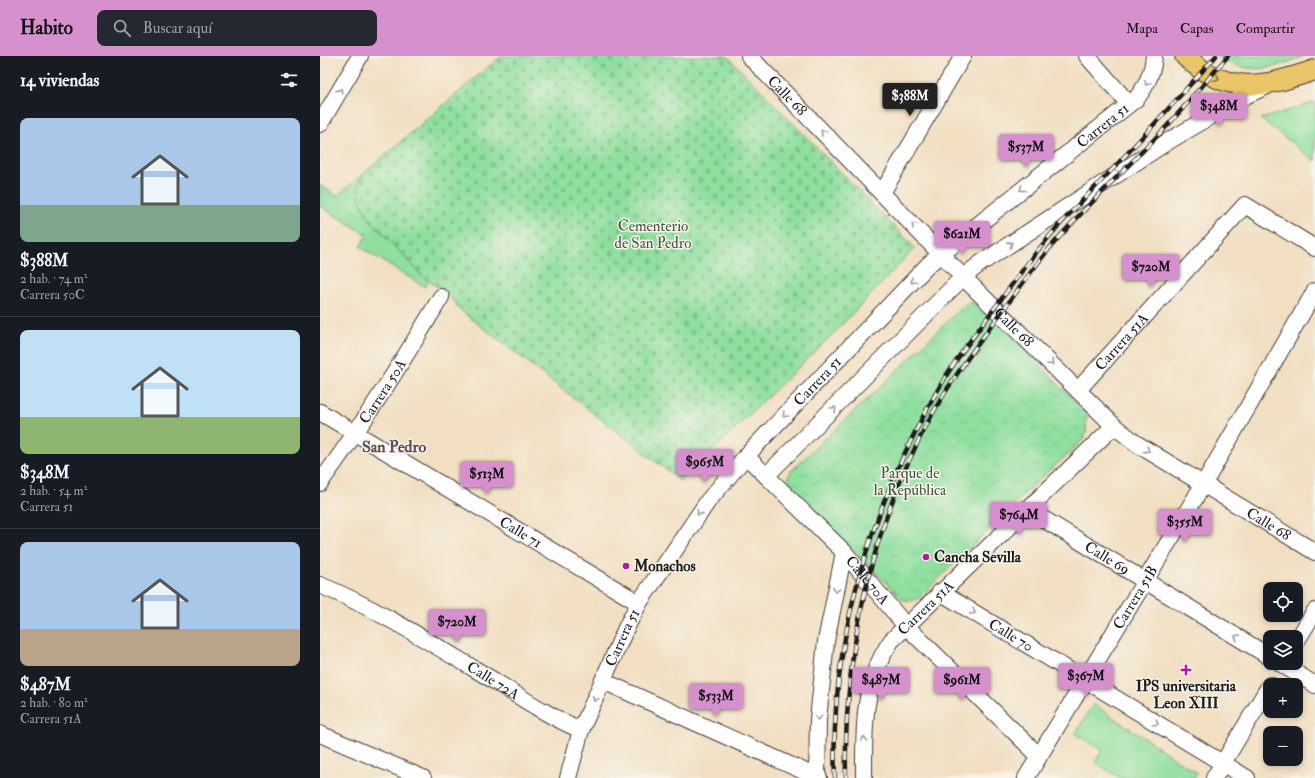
<!DOCTYPE html>
<html lang="es">
<meta charset="utf-8">
<style>
body{margin:0;font-family:"IM FELL Double Pica",serif;background:#242831;color:#f1f3f6;height:100vh;display:flex;flex-direction:column;font-size:15px;white-space:nowrap}
*{box-sizing:border-box;margin:0}
p{font-size:13px;color:#9ea1a6}
.icon{flex:none;width:22px;height:22px;fill:none;stroke:currentColor;stroke-width:2;stroke-linecap:round;stroke-linejoin:round}
.map{position:relative;flex:1;overflow:hidden}
.drawer{display:flex;flex-direction:column;background:#171b24;width:320px}
.drawer>*{flex:none}
.tools{position:absolute;left:943px;top:526px;display:grid;gap:8px}
.tools a{display:grid;place-items:center;width:40px;height:40px;border-radius:8px;background:#171b24;box-shadow:0 2px 6px #0003;font-size:20px}
.price{position:absolute;translate:-50% -34px;padding:0 9px;border-radius:4px;background:#d690ce;color:#111;font-size:13px;line-height:26px;filter:drop-shadow(0 1px 2px #0008)}
.price::after{content:'';position:absolute;left:50%;top:24px;width:12px;height:9px;margin-left:-6px;background:inherit;clip-path:polygon(0 0,100% 0,50% 100%)}
.price.current{background:#222;color:#fff}
ul{padding:0;list-style:none}
li{display:grid;align-content:center;gap:8px;height:212px;padding:0 20px}
li+li{border-top:1px solid #363941}
li span{display:grid;place-items:center;height:124px;border-radius:8px;color:#555}
li>.icon{margin-inline-start:auto}
span .icon{width:72px;height:72px;fill:#fffc;stroke-width:1}
li b{font-size:17px}
h2{display:flex;justify-content:space-between;align-items:center;height:48px;padding:0 20px;font-size:17px}
header{display:flex;align-items:center;gap:24px;box-sizing:border-box;height:56px;padding:0 20px;background:#d690ce;color:#111}
header strong{font-size:19px}
nav{display:flex;gap:22px;margin-inline-start:auto;font-size:14px}
.search{width:280px;height:36px;background:#242831;display:flex;align-items:center;gap:10px;box-sizing:border-box;padding:0 14px;border-radius:8px;color:#9ea1a6;font-size:15px}
main{display:flex;flex:1;min-height:0}
.map>svg:first-child{display:block}
.grass{fill:#8fdf9f;stroke:#567e5e}
.cemetery{fill:url(#cemetery-stones);stroke:#567e5e}
.park{fill:url(#park-crowns);stroke:#567e5e}
.lines{fill:none;stroke-linecap:round;stroke-linejoin:round}
.minor-casing{stroke:#3c3935;stroke-width:18}
.major-casing{stroke:#3c3935;stroke-width:22}
.minor{stroke:#fff;stroke-width:16}
.major{stroke:#eac669;stroke-width:20}
.rail-casing{stroke:#1c1c1c;stroke-width:4.5}
.rail{stroke:#f7f3e8;stroke-width:3;stroke-dasharray:9;stroke-linecap:butt}
.oneway{stroke:#837142}
.oneway2{stroke:#999}
.poi-dot{fill:#b5179e;stroke:#f7f3e8;stroke-width:1.5}
.labels{text-anchor:middle;stroke-width:3;stroke-linejoin:round;paint-order:stroke}
.street-label{font-size:15px;fill:#1c1c1c;stroke:#f7f3e8}
.park-label{font-size:15px;fill:#3e5643;stroke:#f7f3e8}
.poi-label{font-size:15px;font-weight:bold;fill:#1c1c1c;stroke:#f7f3e8;text-anchor:start}
.neighbourhood-label{font-size:16px;font-weight:bold;fill:#614b53;stroke:#f7f3e8}
</style>
<header>
<strong>Habito</strong>
<div class="search"><svg class="icon" aria-label="search" viewBox="0 0 24 24"><circle cx="10" cy="10" r="6"/><path d="M15 15l6 6"/></svg>Buscar aquí</div>
<nav><a>Mapa</a><a>Capas</a><a>Compartir</a></nav>
</header>
<main>
<section class="drawer">
<h2>14 viviendas<svg class="icon" aria-label="filters" viewBox="0 0 24 24"><path d="M4 7h16M4 17h16"/><circle cx="9" cy="7" r="2"/><circle cx="15" cy="17" r="2"/></svg></h2>
<ul>
<li><span style="background:linear-gradient(#a9c7e8 70%,#7fa58c 0)"><svg class="icon" aria-label="home" viewBox="0 0 24 24"><path d="M3 11l9-7 9 7M6 9v11h12V9"/></svg></span><div><b>$388M</b><p>2 hab. · 74 m²</p><p>Carrera 50C</p></div></li>
<li><span style="background:linear-gradient(#bfe0f5 70%,#8fb573 0)"><svg class="icon" aria-label="home" viewBox="0 0 24 24"><path d="M3 11l9-7 9 7M6 9v11h12V9"/></svg></span><div><b>$348M</b><p>2 hab. · 54 m²</p><p>Carrera 51</p></div></li>
<li><span style="background:linear-gradient(#a9c7e8 70%,#b9a48a 0)"><svg class="icon" aria-label="home" viewBox="0 0 24 24"><path d="M3 11l9-7 9 7M6 9v11h12V9"/></svg></span><div><b>$487M</b><p>2 hab. · 80 m²</p><p>Carrera 51A</p></div></li>
</ul>
</section>
<div class="map">
<svg width="995" height="722" viewBox="0 0 995 722">
<defs>
<pattern id="cemetery-stones" width="16" height="16" patternUnits="userSpaceOnUse"><rect width="16" height="16" fill="#8fdf9f"/><path d="M2 7V4a2 2 0 0 1 4 0v3zM10 15v-3a2 2 0 0 1 4 0v3z" fill="#7bbf88"/></pattern>
<pattern id="park-crowns" width="20" height="18" patternUnits="userSpaceOnUse"><rect width="20" height="18" fill="#8fdf9f"/><path d="M2 6a3 3 0 1 1 6 0M12 15a3 3 0 1 1 6 0" fill="none" stroke="#7bbf88"/></pattern>
</defs>
<rect width="100%" height="100%" fill="#f7f3e8"/>
<filter id="ink" filterUnits="userSpaceOnUse"><feTurbulence type="fractalNoise" baseFrequency=".025" numOctaves="2"/><feDisplacementMap in="SourceGraphic" scale="8" xChannelSelector="R" yChannelSelector="G"/><feConvolveMatrix kernelMatrix="1 2 1 2 8 2 1 2 1" color-interpolation-filters="sRGB"/></filter>
<filter id="wash" filterUnits="userSpaceOnUse"><feTurbulence type="fractalNoise" baseFrequency=".012" numOctaves="4" result="noise"/><feDisplacementMap in="SourceGraphic" scale="16" xChannelSelector="R" yChannelSelector="G"/><feGaussianBlur stdDeviation="0.9" result="paint"/><feColorMatrix in="noise" values="0 0 0 0 0 0 0 0 0 0 0 0 0 0 0 0 0 1.4 0 .05"/><feComposite in="paint" operator="in"/></filter>
<g filter="url(#wash)">
<rect width="100%" height="100%" fill="#f2dfc2"/>
<g class="grass">
<path d="M895,0h89c-37,15 -53,19 -89,0z"/>
<polygon points="995,46 995,105 941,63"/>
<path d="M43,118c-7,13 -6,28 4,39l-2,1 63,68 -3,5 -65,-40 7,-12 -47,-29v-21l17,11z"/>
<polygon points="773,648 877,717 874,722 800,722 775,706 782,694 755,678"/>
</g>
<path class="cemetery" d="M181,0h226l188,192 -81,85 -153,148 -225,-174 1,-3 -28,-24 -1,2 -63,-68 2,-2c-10,-10 -11,-25 -4,-38z"/>
<path class="park" d="M651,246l13,5 103,107 -1,18 -2,7 -14,14 -26,22 -124,122c-6,4 -10,5 -18,2l-109,-109c-5,-6 -6,-12 -2,-19l87,-82 80,-78 7,-7z"/>
</g>
<g filter="url(#ink)">
<g class="lines">
<g class="minor-casing">
<g id="minor">
<path id="s1" d="M429,0l214,221 151,149 23,18 178,108"/>
<polyline points="767,0 809,48"/>
<polyline points="0,68 40,0"/>
<polyline points="562,137 643,0"/>
<path id="s2" d="M758,334l167,-185 70,43"/>
<path id="s3" d="M0,356l319,191"/>
<path id="s4" d="M426,400l98,96 61,73 134,131"/>
<polyline points="447,419 643,221 661,207 847,86 927,39 947,30"/>
<path id="s5" d="M0,427c44,-60 83,-122 121,-186"/>
<path id="s6" d="M707,453l243,148"/>
<path id="s7" d="M0,529c53,22 103,53 153,83 36,21 70,46 108,62"/>
<path id="s8" d="M620,536l307,186"/>
<polyline points="976,586 995,555"/>
<polyline points="960,607 995,629"/>
<polyline points="283,625 499,722"/>
<polyline points="0,678 103,722"/>
<path id="s9" d="M248,722l13,-48 45,-102 13,-25 69,-102 38,-45 183,-192 208,-166c10,-13 16,-26 17,-42"/>
<polyline points="497,722 498,664 506,585 524,496"/>
<path id="s10" d="M544,722c0,-50 -2,-94 27,-137l223,-215"/>
<path id="s11" d="M706,722l177,-293 112,-194"/>
<polyline points="894,722 950,629"/>
</g>
</g>
<g class="major-casing">
<path id="major" d="M865,0c43,41 79,31 130,14"/>
</g>
<use href="#minor" class="minor"/>
<use href="#major" class="major"/>
<g class="rail-casing">
<g id="rail">
<path d="M515,722c-6,-141 39,-282 111,-402 14,-23 31,-44 47,-66 17,-22 33,-46 51,-67 19,-24 42,-46 63,-68 37,-39 73,-79 109,-119"/>
<path d="M526,722c-3,-126 26,-256 88,-367 21,-37 47,-71 72,-105 16,-21 31,-44 49,-64 35,-40 75,-77 112,-116 21,-23 41,-47 61,-70"/>
</g>
</g>
<use href="#rail" class="rail"/>
</g>
<defs><path id="oneway-chevron" d="M-2-3.5L2.5 0L-2 3.5" fill="none" stroke-width="1.6" stroke-linecap="round" stroke-linejoin="round"/></defs>
<use class="oneway" href="#oneway-chevron" transform="translate(897 22) rotate(24)"/>
<g class="oneway2">
<use href="#oneway-chevron" transform="translate(827 27) rotate(117)"/>
<use href="#oneway-chevron" transform="translate(20 35) rotate(-59)"/>
<use href="#oneway-chevron" transform="translate(503 76) rotate(-134)"/>
<use href="#oneway-chevron" transform="translate(799 117) rotate(-33)"/>
<use href="#oneway-chevron" transform="translate(702 133) rotate(142)"/>
<use href="#oneway-chevron" transform="translate(594 169) rotate(-134)"/>
<use href="#oneway-chevron" transform="translate(690 188) rotate(-33)"/>
<use href="#oneway-chevron" transform="translate(593 225) rotate(134)"/>
<use href="#oneway-chevron" transform="translate(731 307) rotate(45)"/>
<use href="#oneway-chevron" transform="translate(514 353) rotate(-45)"/>
<use href="#oneway-chevron" transform="translate(465 359) rotate(134)"/>
<use href="#oneway-chevron" transform="translate(827 394) rotate(32)"/>
<use href="#oneway-chevron" transform="translate(379 457) rotate(125)"/>
<use href="#oneway-chevron" transform="translate(516 534) rotate(102)"/>
<use href="#oneway-chevron" transform="translate(653 556) rotate(31)"/>
<use href="#oneway-chevron" transform="translate(917 581) rotate(-149)"/>
<use href="#oneway-chevron" transform="translate(275 643) rotate(114)"/>
<use href="#oneway-chevron" transform="translate(498 662) rotate(93)"/>
<use href="#oneway-chevron" transform="translate(836 667) rotate(31)"/>
<use href="#oneway-chevron" transform="translate(544 683) rotate(-90)"/>
</g>
</g>
<g class="poi-dot">
<circle cx="606" cy="501" r="4"/>
<circle cx="306" cy="510" r="4"/>
<path d="M864 608h4v4h4v4h-4v4h-4v-4h-4v-4h4z"/>
</g>
<g class="labels">
<g class="street-label">
<text dy="5" stroke="none"><textPath href="#s1" startOffset="55">Calle 68</textPath></text>
<text dy="5" stroke="none"><textPath href="#s9" startOffset="859">Carrera 51</textPath></text>
<text dy="5" stroke="none"><textPath href="#s1" startOffset="379">Calle 68</textPath></text>
<text dy="5" stroke="none"><textPath href="#s2" startOffset="65">Carrera 51A</textPath></text>
<text dy="5" stroke="none"><textPath href="#s9" startOffset="475">Carrera 51</textPath></text>
<text dy="5" stroke="none"><textPath href="#s5" startOffset="111">Carrera 50A</textPath></text>
<text dy="5" stroke="none"><textPath href="#s1" startOffset="703">Calle 68</textPath></text>
<text dy="5" stroke="none"><textPath href="#s3" startOffset="234">Calle 71</textPath></text>
<text dy="5" stroke="none"><textPath href="#s6" startOffset="94">Calle 69</textPath></text>
<text dy="5" stroke="none"><textPath href="#s4" startOffset="174">Calle 70A</textPath></text>
<text dy="5" stroke="none"><textPath href="#s11" startOffset="211">Carrera 51B</textPath></text>
<text dy="5" stroke="none"><textPath href="#s10" startOffset="190">Carrera 51A</textPath></text>
<text dy="5" stroke="none"><textPath href="#s8" startOffset="83">Calle 70</textPath></text>
<text dy="5" stroke="none"><textPath href="#s9" startOffset="151">Carrera 51</textPath></text>
<text dy="5" stroke="none"><textPath href="#s7" startOffset="198">Calle 72A</textPath></text>
</g>
<g class="park-label">
<text x="333" y="175">Cementerio<tspan x="333" dy="17">de San Pedro</tspan></text>
<text x="590" y="422">Parque de<tspan x="590" dy="17">la República</tspan></text>
</g>
<g class="poi-label">
<text x="614" y="506">Cancha Sevilla</text>
<text x="314" y="515">Monachos</text>
<text x="866" y="635" text-anchor="middle">IPS universitaria<tspan x="866" dy="17">Leon XIII</tspan></text>
</g>
<g class="neighbourhood-label">
<text x="74" y="396">San Pedro</text>
</g>
</g>
</svg>
<div class="tools">
<a><svg class="icon" aria-label="locate" viewBox="0 0 24 24"><circle cx="12" cy="12" r="6"/><path d="M12 2v4M12 18v4M2 12h4M18 12h4"/></svg></a>
<a><svg class="icon" aria-label="layers" viewBox="0 0 24 24"><path d="M12 4l9 5-9 5-9-5zM3 14l9 5 9-5"/></svg></a>
<a>+</a>
<a>−</a>
</div>
<b class="price current" style="left:590px;top:61px">$388M</b>
<b class="price" style="left:899px;top:71px">$348M</b>
<b class="price" style="left:706px;top:112px">$537M</b>
<b class="price" style="left:642px;top:199px">$621M</b>
<b class="price" style="left:831px;top:232px">$720M</b>
<b class="price" style="left:385px;top:427px">$965M</b>
<b class="price" style="left:167px;top:439px">$513M</b>
<b class="price" style="left:699px;top:480px">$764M</b>
<b class="price" style="left:865px;top:487px">$355M</b>
<b class="price" style="left:137px;top:587px">$720M</b>
<b class="price" style="left:766px;top:641px">$367M</b>
<b class="price" style="left:561px;top:645px">$487M</b>
<b class="price" style="left:642px;top:645px">$961M</b>
<b class="price" style="left:396px;top:661px">$533M</b>
</div>
</main>
